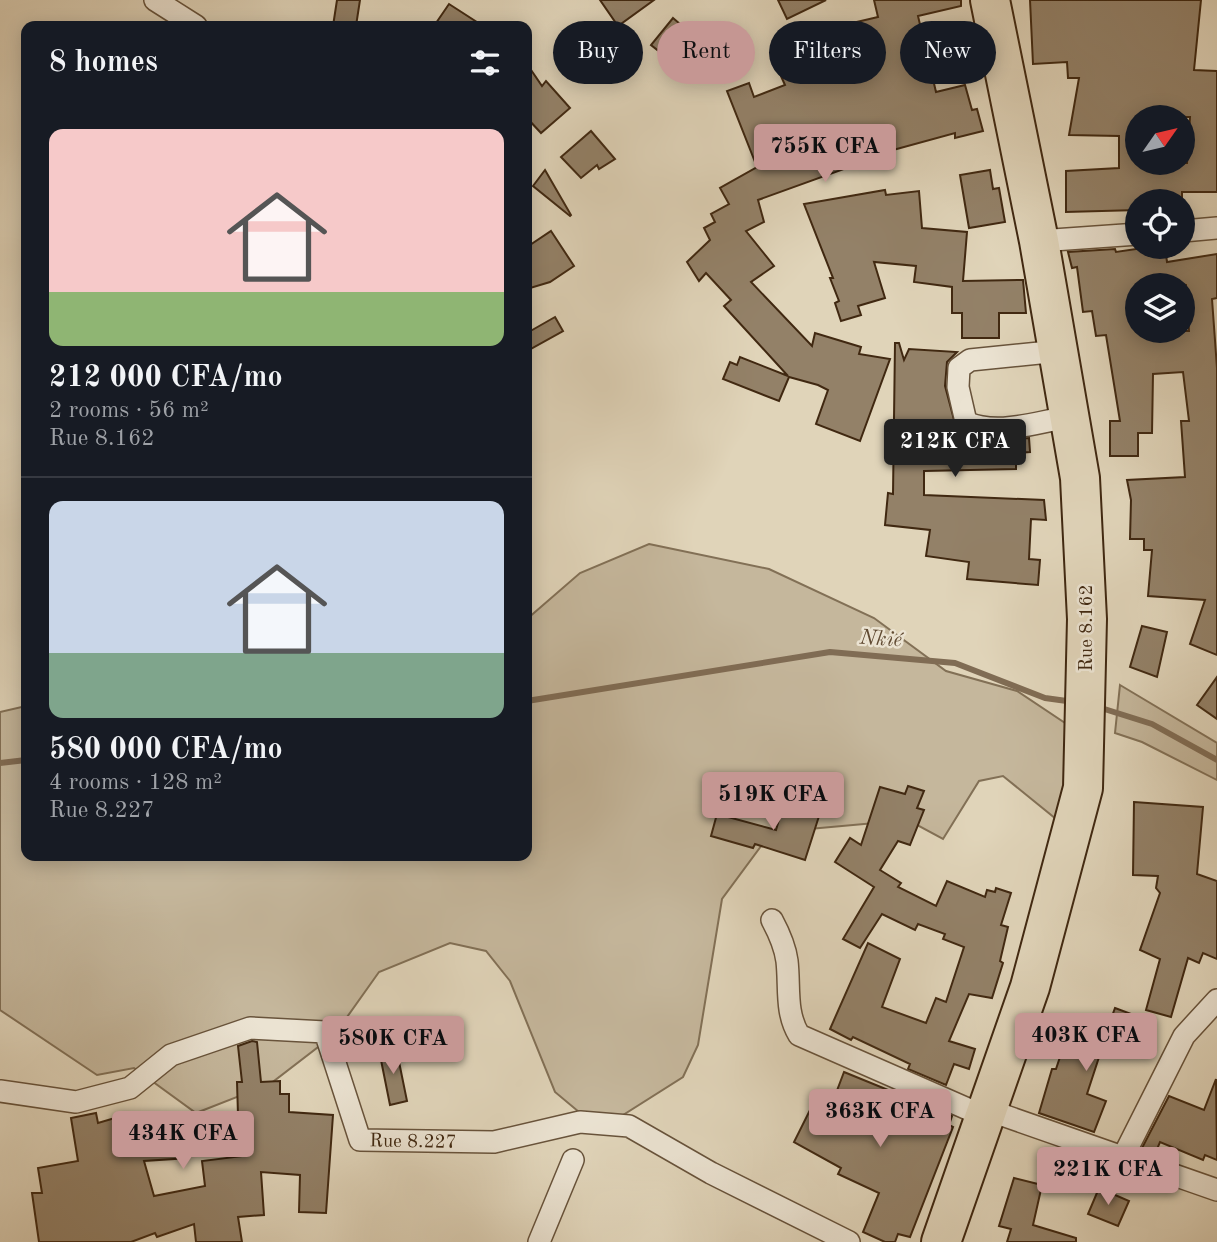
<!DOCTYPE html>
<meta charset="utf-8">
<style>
body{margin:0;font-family:"Old Standard TT",serif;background:#242831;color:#f1f3f6;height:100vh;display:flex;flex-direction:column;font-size:26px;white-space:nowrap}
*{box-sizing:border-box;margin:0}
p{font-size:23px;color:#9ea1a6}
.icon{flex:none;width:38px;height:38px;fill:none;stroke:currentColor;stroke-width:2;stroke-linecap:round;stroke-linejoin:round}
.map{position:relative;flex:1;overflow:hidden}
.panel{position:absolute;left:21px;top:21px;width:511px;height:840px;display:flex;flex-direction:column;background:#171b24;border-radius:14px;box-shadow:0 4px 18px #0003}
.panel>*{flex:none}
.banner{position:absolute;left:553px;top:21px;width:558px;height:63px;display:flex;gap:14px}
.needle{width:46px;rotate:56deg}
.buttons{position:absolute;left:1125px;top:105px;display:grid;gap:14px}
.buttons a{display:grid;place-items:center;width:70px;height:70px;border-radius:50%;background:#171b24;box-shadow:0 4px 18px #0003;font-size:35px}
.price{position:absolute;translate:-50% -60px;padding:0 16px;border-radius:7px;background:#c59692;color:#111;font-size:23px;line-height:46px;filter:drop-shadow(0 2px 4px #0008)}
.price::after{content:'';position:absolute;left:50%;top:42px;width:21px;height:16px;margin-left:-10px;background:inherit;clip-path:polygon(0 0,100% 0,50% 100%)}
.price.current{background:#222;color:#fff}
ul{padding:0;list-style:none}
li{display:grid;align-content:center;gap:14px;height:371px;padding:0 28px}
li+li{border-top:2px solid #363941}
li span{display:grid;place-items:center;height:217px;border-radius:14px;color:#555}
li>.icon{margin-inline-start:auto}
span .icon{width:126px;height:126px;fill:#fffc;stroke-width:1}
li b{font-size:30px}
h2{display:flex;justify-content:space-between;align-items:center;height:84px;padding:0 28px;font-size:30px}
.tag{padding:0 24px;border-radius:32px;background:#171b24;box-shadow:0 4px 18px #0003;font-size:24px;line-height:63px}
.tag.current{background:#c59692;color:#111}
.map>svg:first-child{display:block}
.green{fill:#c5b79c;stroke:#827056;stroke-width:2}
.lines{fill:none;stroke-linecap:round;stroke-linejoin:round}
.stream{stroke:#806c54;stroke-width:6}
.building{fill:#938168;stroke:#402811;stroke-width:2;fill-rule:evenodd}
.street-casing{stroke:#68533b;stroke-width:24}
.highway-casing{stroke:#402811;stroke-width:42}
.street{stroke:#ebe3d2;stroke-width:21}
.highway{stroke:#e0d4b9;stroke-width:38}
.labels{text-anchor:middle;stroke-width:5;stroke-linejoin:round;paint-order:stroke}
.street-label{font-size:19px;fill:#402811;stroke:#ebe3d2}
.water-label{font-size:21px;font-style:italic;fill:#604a32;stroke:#ebe3d2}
</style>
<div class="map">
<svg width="1217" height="1242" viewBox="0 0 1217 1242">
<rect width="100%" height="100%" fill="#e0d4b9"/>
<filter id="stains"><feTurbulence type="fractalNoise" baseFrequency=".00286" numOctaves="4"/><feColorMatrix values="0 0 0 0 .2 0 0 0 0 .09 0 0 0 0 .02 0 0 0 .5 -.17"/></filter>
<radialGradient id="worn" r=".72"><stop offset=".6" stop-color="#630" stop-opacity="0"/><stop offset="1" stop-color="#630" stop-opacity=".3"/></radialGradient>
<g class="green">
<polygon points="649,544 769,569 874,618 946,671 1017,691 1080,733 1082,840 1003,776 979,781 943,839 908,820 798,830 764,842 722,899 698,1045 683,1077 623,1115 585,1117 555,1092 510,981 486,951 450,943 379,972 335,1034 270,1084 196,1113 134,1068 97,1075 0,1010 0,712 26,706 26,856 527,856 527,619 580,573"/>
<polygon points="1120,685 1217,743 1217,780 1142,742 1115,733"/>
</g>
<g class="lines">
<g class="stream">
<polyline points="527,701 830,652 955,663 1045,698 1074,702"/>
<polyline points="1098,707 1152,724 1217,760"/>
<polyline points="0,763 26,760"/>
</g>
</g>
<g class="building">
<polygon points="337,0 360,0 356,26 333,26"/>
<polygon points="600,0 654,0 618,26"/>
<polygon points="778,0 826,0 787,19"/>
<polygon points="874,0 961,0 961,6 918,16 936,92 965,85 972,110 977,109 983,131 955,138 955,133 842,164 844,169 758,200 764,222 746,231 774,266 751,282 812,346 815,333 861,347 859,354 890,359 860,441 816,424 828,390 818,385 789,377 779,401 723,379 730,362 737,365 740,357 788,376 724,306 731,300 706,273 699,281 687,262 710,240 704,228 715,222 711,214 729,204 720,188 757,167 727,91 749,83 754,97 785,85 776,65 826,45 823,37 833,33 831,28 878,17"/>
<path d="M1030,0h171l-7,70 23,1v121h-35v9h-44v9l-72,2v-41l53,-3v-32l-50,-1 10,-57h-11l-1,-16 -34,2zM1138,117h52l-3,46h-49z"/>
<polygon points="449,4 483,26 434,26"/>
<polygon points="673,18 687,30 665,56 651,45"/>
<polygon points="527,64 542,86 546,81 570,108 541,133 527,118"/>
<polygon points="591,131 615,159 599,169 597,165 581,178 561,157"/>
<polygon points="545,170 571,215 570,216 533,186"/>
<polygon points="990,170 993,189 999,188 1005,222 969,228 960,175"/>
<polygon points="885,190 886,195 919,191 922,228 967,232 963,281 1023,280 1026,313 999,313 999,338 962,338 962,313 952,313 952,287 914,282 916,266 874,262 885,298 858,306 861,315 841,321 835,303 839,301 830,278 833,278 804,204"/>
<polygon points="551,231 574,266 550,282 527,289 527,247"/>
<path d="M1150,247h15l2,15 50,-8v44l-5,1 5,69v287l-27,-11 15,-44 -57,-4 4,-46h-8v-11h-14l1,-39 -4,-20 58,-3 -4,-56h8l-6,-49 -30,2 -1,59h-14v23h-28v-35h10l-14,-86 -10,1 -4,-25 -9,1 -6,-45 -5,1 -4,-16 47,-3 1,3zM1138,285h48l3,46h-51z"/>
<polygon points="555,317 563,331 527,351 527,333"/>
<polygon points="895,343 899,343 904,360 909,349 957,352 947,362 945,386 957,431 989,441 1029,438 1030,452 1016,453 1016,469 924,471 924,495 1044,500 1046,520 1031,519 1029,559 1040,560 1038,585 967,579 969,562 926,556 930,530 885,525 888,493 893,494"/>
<polygon points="1142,626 1167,632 1157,677 1130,667"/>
<polygon points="1217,677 1217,719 1197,705"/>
<polygon points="908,786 924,791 917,808 924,810 910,845 898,841 880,870 901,883 898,887 936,906 947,881 985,897 987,890 995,892 996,888 1011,893 1001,925 1008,927 1000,961 1003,963 992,998 969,994 949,1041 975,1049 969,1069 954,1064 946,1085 908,1069 910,1064 853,1037 851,1040 830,1029 868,943 900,959 882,1007 926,1023 936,998 946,1002 964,947 943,939 945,934 918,924 915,930 882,914 860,948 843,939 874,887 835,862 850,838 861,845 880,787 905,794"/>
<polygon points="784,802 820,813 805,860 755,844 753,848 711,836 717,814 776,830"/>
<polygon points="1134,802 1203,807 1197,874 1217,881 1217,959 1203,953 1199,963 1188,958 1171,1017 1146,1010 1160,959 1140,950 1160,893 1156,888 1158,876 1133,875"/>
<polygon points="1115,1008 1142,1018 1129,1057 1102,1048 1087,1094 1106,1101 1094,1132 1039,1113 1052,1069 1056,1069 1065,1042 1071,1044 1075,1034 1102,1044"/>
<polygon points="252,1041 257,1042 261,1082 280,1081 280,1094 289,1094 289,1112 333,1115 326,1213 299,1212 300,1175 261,1172 264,1215 238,1217 242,1242 196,1242 194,1224 157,1237 155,1233 131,1242 39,1242 32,1193 42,1193 38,1168 78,1161 71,1118 96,1113 98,1123 132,1113 136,1123 188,1119 189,1158 144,1161 154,1196 205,1186 202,1161 243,1156 238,1115 237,1082 242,1082 238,1046"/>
<polygon points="396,1047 407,1101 390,1105 379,1050"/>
<polygon points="844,1072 952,1116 949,1125 953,1127 910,1237 898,1234 895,1242 885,1242 863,1232 879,1193 838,1174 841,1168 794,1142 814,1102 830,1109"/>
<polygon points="1216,1079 1217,1160 1205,1155 1203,1160 1160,1142 1155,1154 1142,1148 1169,1096 1204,1110"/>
<polygon points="1014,1178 1042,1185 1033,1225 1076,1238 1076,1242 1007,1242 1011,1229 999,1226"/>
<polygon points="1099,1188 1129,1201 1118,1226 1088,1214"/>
</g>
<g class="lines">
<g class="street-casing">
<g id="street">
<polyline points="155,0 196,26"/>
<polyline points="1183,231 1217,228"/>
<polyline points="1039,241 1138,234"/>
<path d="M1059,351l-89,9 -11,8 -1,19 8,35c32,15 72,-1 105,-5"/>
<path d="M772,920c7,13 13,26 15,41 3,26 -2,51 12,74l187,82"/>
<polyline points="0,1091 76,1102 130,1088 171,1055 250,1028 325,1032 360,1140 494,1142 580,1122 629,1126 711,1173 849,1242"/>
<polyline points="988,1110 1217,1190"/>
<polyline points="1124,1155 1184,1036 1217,1000"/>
<polyline points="539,1242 573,1160"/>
</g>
</g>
<g class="highway-casing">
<polyline id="highway" points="941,1242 1030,987 1083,788 1087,619 1080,478 1039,241 990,0"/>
</g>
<use href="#street" class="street"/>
<use href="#highway" class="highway"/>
</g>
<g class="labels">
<g class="street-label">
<text transform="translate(1085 628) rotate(-90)" y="7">Rue 8.162</text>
<text transform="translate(413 1140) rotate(1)" y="7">Rue 8.227</text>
</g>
<g class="water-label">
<text transform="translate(881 638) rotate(4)" y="7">Nkié</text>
</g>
</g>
<rect width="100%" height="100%" filter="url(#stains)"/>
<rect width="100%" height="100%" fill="url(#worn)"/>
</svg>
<div class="buttons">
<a><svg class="needle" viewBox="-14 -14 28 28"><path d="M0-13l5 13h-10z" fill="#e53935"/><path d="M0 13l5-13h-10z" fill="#9ea1a6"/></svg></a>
<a><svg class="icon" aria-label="locate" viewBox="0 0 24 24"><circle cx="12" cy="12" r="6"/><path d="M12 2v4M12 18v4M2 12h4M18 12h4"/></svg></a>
<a><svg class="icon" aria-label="layers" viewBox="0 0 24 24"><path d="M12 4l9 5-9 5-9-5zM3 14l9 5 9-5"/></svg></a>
</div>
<b class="price" style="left:825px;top:184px">755K CFA</b>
<b class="price current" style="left:955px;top:479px">212K CFA</b>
<b class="price" style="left:773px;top:832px">519K CFA</b>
<b class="price" style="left:1086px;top:1073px">403K CFA</b>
<b class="price" style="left:393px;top:1076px">580K CFA</b>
<b class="price" style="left:880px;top:1149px">363K CFA</b>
<b class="price" style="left:183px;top:1171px">434K CFA</b>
<b class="price" style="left:1108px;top:1207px">221K CFA</b>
<div class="banner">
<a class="tag">Buy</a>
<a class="tag current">Rent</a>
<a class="tag">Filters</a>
<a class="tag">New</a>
</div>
<section class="panel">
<h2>8 homes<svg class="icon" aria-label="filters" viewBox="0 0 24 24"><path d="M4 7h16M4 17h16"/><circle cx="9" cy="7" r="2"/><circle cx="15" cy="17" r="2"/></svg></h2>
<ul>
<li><span style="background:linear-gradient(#f6c9c9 75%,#8fb573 0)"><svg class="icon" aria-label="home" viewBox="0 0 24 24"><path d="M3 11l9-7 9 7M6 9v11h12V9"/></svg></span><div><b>212 000 CFA/mo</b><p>2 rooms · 56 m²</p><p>Rue 8.162</p></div></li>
<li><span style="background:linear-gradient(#c9d6e8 70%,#7fa58c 0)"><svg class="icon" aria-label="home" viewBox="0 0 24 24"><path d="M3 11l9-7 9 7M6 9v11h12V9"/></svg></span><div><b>580 000 CFA/mo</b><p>4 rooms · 128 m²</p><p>Rue 8.227</p></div></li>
</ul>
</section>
</div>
